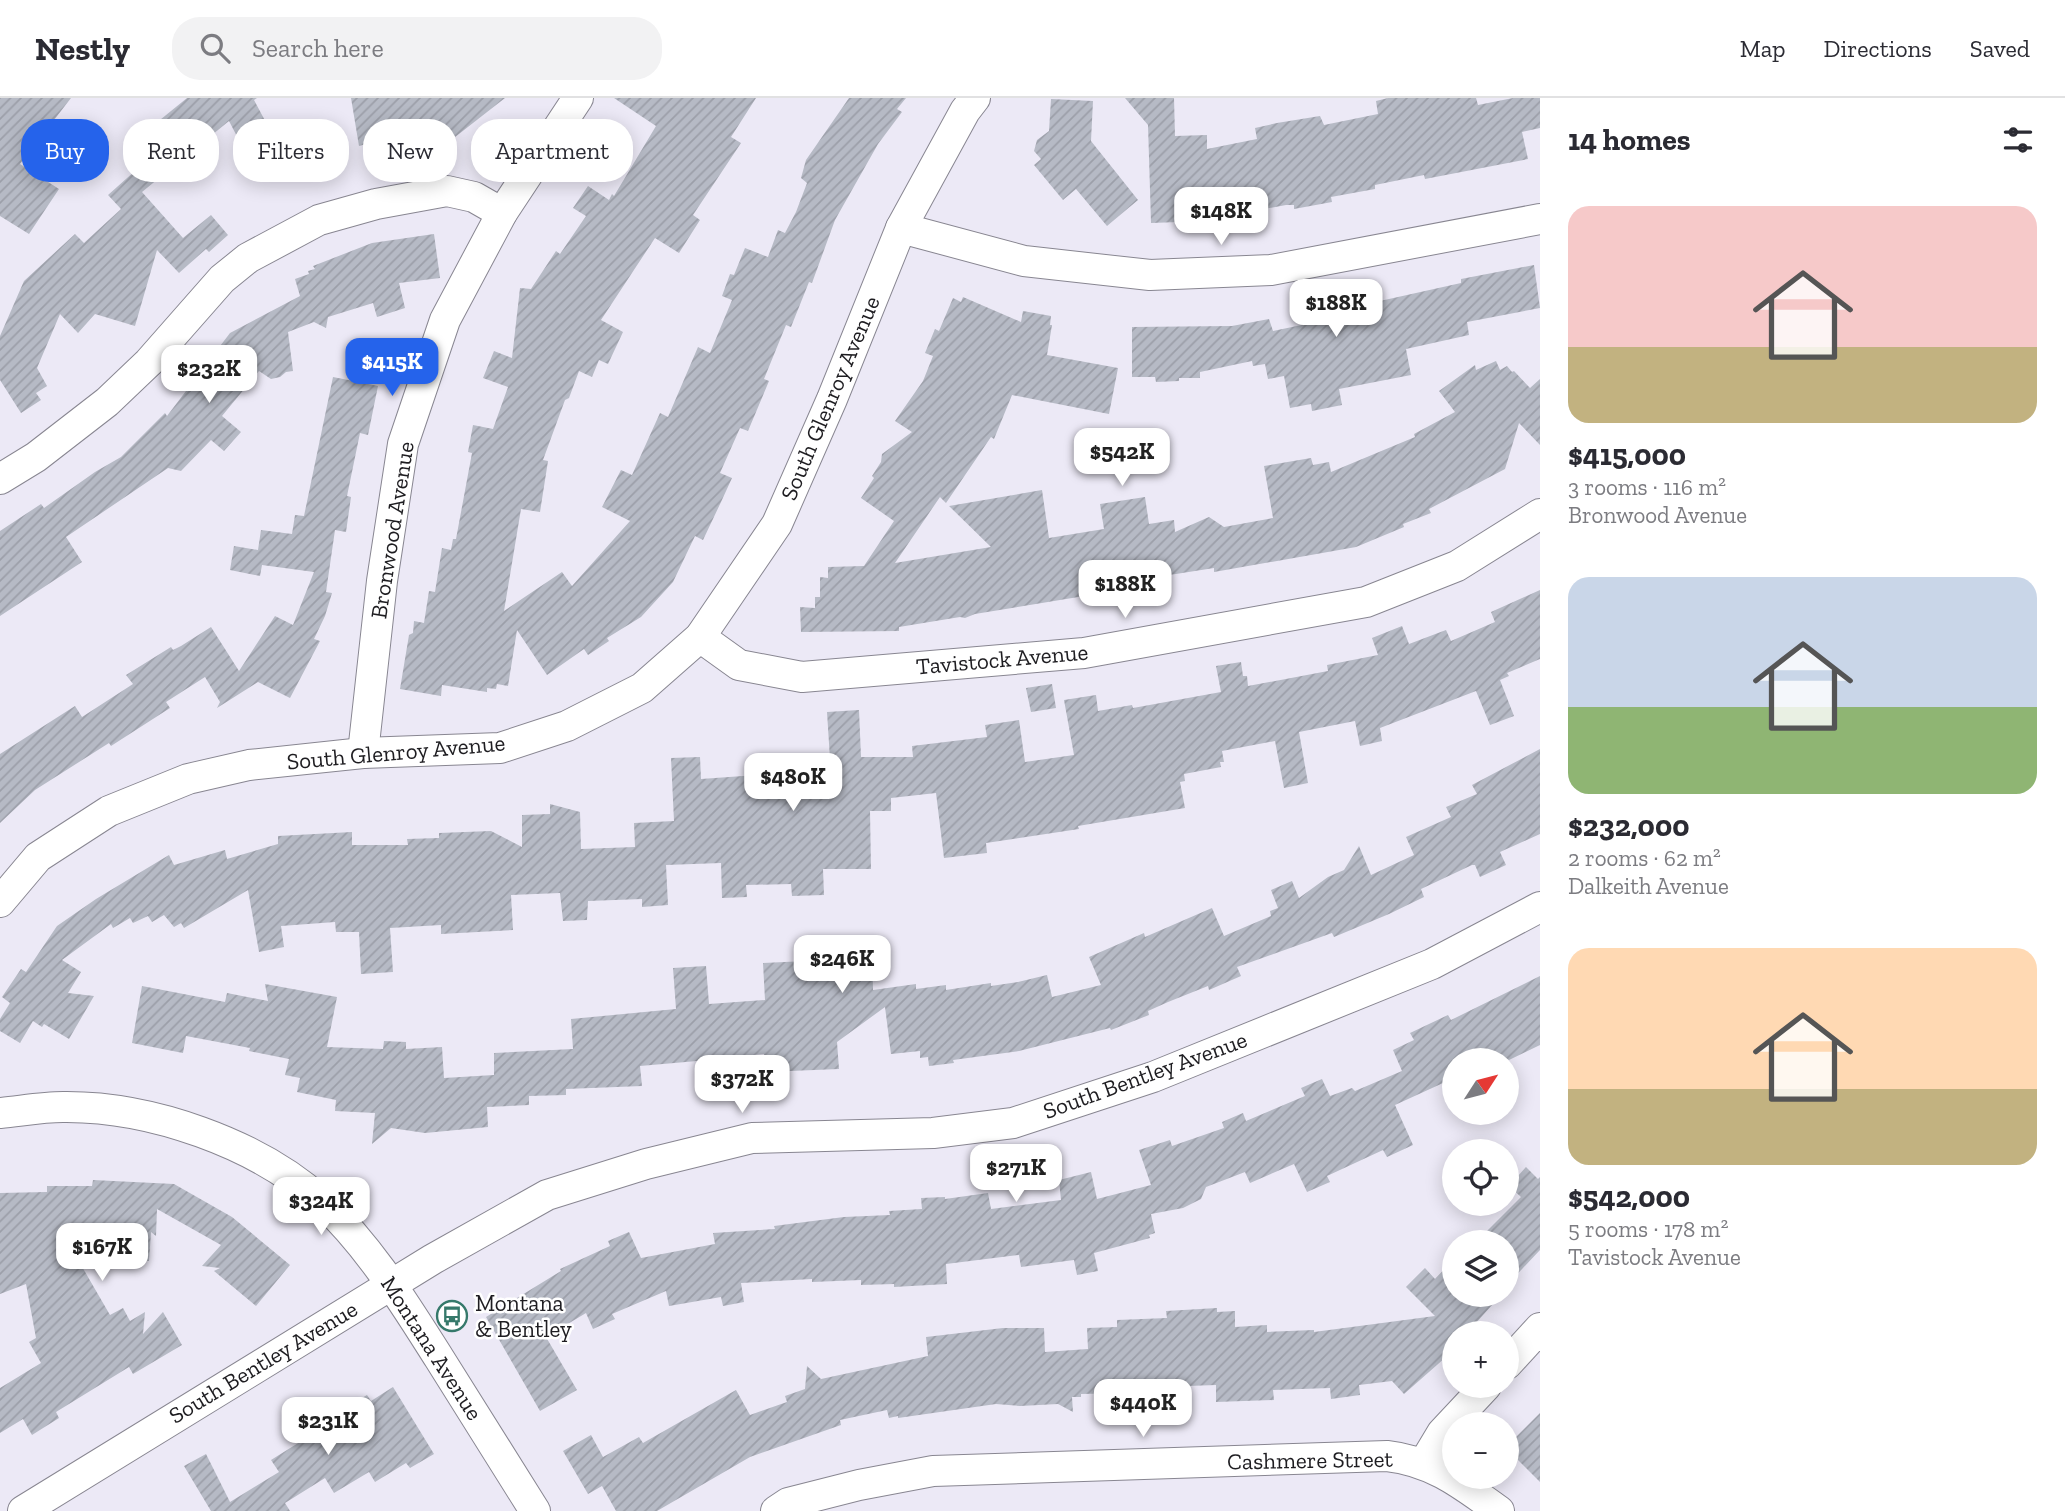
<!DOCTYPE html>
<meta charset="utf-8">
<style>
body{margin:0;font-family:"Zilla Slab",serif;background:#f2f2f3;color:#2b2b33;height:100vh;display:flex;flex-direction:column;font-size:26px;white-space:nowrap}
*{box-sizing:border-box;margin:0}
p{font-size:23px;color:#7c7c81}
.icon{flex:none;width:38px;height:38px;fill:none;stroke:currentColor;stroke-width:2;stroke-linecap:round;stroke-linejoin:round}
.map{position:relative;flex:1;overflow:hidden}
.side{display:flex;flex-direction:column;background:#fff;width:525px}
.side>*{flex:none}
.hud{position:absolute;left:21px;top:21px;width:665px;height:63px;display:flex;gap:14px}
.needle{width:46px;rotate:54deg}
.controls{position:absolute;left:1442px;top:950px;display:grid;gap:14px}
.controls a{display:grid;place-items:center;width:77px;height:77px;border-radius:50%;background:#fff;box-shadow:0 4px 18px #0003;font-size:35px}
.price{position:absolute;translate:-50% -60px;padding:0 16px;border-radius:14px;background:#fff;color:#222;font-size:23px;line-height:46px;filter:drop-shadow(0 2px 4px #0008)}
.price::after{content:'';position:absolute;left:50%;top:42px;width:21px;height:16px;margin-left:-10px;background:inherit;clip-path:polygon(0 0,100% 0,50% 100%)}
.price.active{background:#2563eb;color:#fff}
ul{padding:0;list-style:none}
li{display:grid;align-content:center;gap:14px;height:371px;padding:0 28px}
li span{display:grid;place-items:center;height:217px;border-radius:21px;color:#555}
li>.icon{margin-inline-start:auto}
span .icon{width:126px;height:126px;fill:#fffc;stroke-width:1}
li b{font-size:30px}
h2{display:flex;justify-content:space-between;align-items:center;height:84px;padding:0 28px;font-size:30px}
.chip{padding:0 24px;border-radius:28px;background:#fff;box-shadow:0 4px 18px #0003;font-size:24px;line-height:63px}
.chip.active{background:#2563eb;color:#fff}
header{display:flex;align-items:center;gap:42px;box-sizing:border-box;height:98px;padding:0 35px;background:#fff;border-bottom:2px solid #e1e1e2}
header strong{font-size:33px}
nav{display:flex;gap:38px;margin-inline-start:auto;font-size:24px}
.search{width:490px;height:63px;background:#f2f2f3;display:flex;align-items:center;gap:18px;box-sizing:border-box;padding:0 24px;border-radius:28px;color:#7c7c81;font-size:26px}
main{display:flex;flex:1;min-height:0}
.map>svg:first-child{display:block}
.building{fill:url(#building-hatch)}
.lines{fill:none;stroke-linecap:round;stroke-linejoin:round}
.minor-casing{stroke:#888691;stroke-width:32}
.minor{stroke:#fff;stroke-width:30}
.labels{text-anchor:middle;stroke-width:5;stroke-linejoin:round;paint-order:stroke}
.street-label{font-size:23px;fill:#1e1d21;stroke:#fff}
.poi-label{font-size:23px;fill:#1e1d21;stroke:#fff;text-anchor:start}
</style>
<header>
<strong>Nestly</strong>
<div class="search"><svg class="icon" aria-label="search" viewBox="0 0 24 24"><circle cx="10" cy="10" r="6"/><path d="M15 15l6 6"/></svg>Search here</div>
<nav><a>Map</a><a>Directions</a><a>Saved</a></nav>
</header>
<main>
<div class="map">
<svg width="1540" height="1413" viewBox="0 0 1540 1413">
<defs>
<pattern id="building-hatch" width="6" height="6" patternUnits="userSpaceOnUse" patternTransform="scale(1.75)"><rect width="6" height="6" fill="#b6bac5"/><path d="M-1 1l2-2M0 6l6-6M5 7l2-2" fill="none" stroke="#9c9fa9"/></pattern>
</defs>
<rect width="100%" height="100%" fill="#ece9f6"/>
<g class="building">
<polygon points="0,0 71,0 20,66 59,91 29,136 0,118"/>
<polygon points="187,0 257,0 254,2 270,32 242,48 229,23 142,94 183,140 211,117 228,137 209,154 206,151 179,175 157,152 135,228 95,216 78,235 60,216 37,270 47,288 36,295 41,302 21,315 0,282 0,238 24,183 75,136 84,145 121,111 108,97 145,64 140,57 154,46 151,42 161,33 155,26"/>
<polygon points="351,0 505,0 450,43 455,61 420,70 410,34 359,48"/>
<polygon points="614,0 756,0 731,39 741,45 693,117 700,122 679,155 655,140 601,222 623,234 608,266 599,262 592,279 579,273 569,300 565,302 543,362 548,363 540,414 521,411 504,513 562,474 572,488 630,423 602,409 621,372 632,377 660,315 668,319 698,249 710,255 732,202 722,198 730,176 734,177 745,150 768,159 778,132 785,135 796,114 807,85 801,80 806,62 849,0 906,0 897,11 902,14 878,46 835,122 812,185 809,184 791,229 786,227 764,281 769,283 748,333 740,330 720,375 732,380 721,404 703,442 695,438 673,484 641,519 607,540 609,543 588,557 584,551 547,577 517,532 508,588 497,586 496,591 487,590 487,594 442,587 441,598 400,591 409,537 413,535 414,523 424,525 429,493 435,494 442,450 451,452 453,441 456,441 472,355 468,354 473,327 493,331 508,289 483,280 494,253 512,260 520,190 531,191 556,153 560,156 586,118 573,110 588,88 609,102 612,96 614,98 656,28"/>
<polygon points="1125,0 1174,0 1175,38 1207,37 1207,51 1257,41 1255,30 1277,25 1320,18 1324,27 1378,16 1376,3 1388,0 1476,0 1478,7 1513,0 1540,0 1540,30 1522,34 1528,61 1425,81 1424,77 1375,87 1375,91 1331,99 1332,104 1294,111 1294,107 1286,107 1248,114 1178,116 1179,124 1151,125 1148,27"/>
<polygon points="1051,1 1093,3 1091,43 1138,102 1107,128 1076,91 1063,102 1034,67 1041,61 1034,53 1037,42 1049,33"/>
<polygon points="434,136 440,180 399,185 405,210 377,219 373,205 328,219 326,230 314,224 288,234 293,273 286,274 280,279 271,281 259,273 222,318 241,334 224,353 211,342 181,373 168,370 66,439 82,464 0,518 0,433 41,406 44,410 95,374 121,359 165,315 167,318 230,235 300,198 295,181 309,176 308,173 315,171 313,168 372,145"/>
<polygon points="1534,167 1540,210 1467,224 1469,237 1406,251 1411,277 1339,291 1342,307 1312,313 1311,306 1290,310 1284,278 1268,281 1265,266 1253,268 1252,263 1200,274 1200,280 1179,280 1179,283 1156,284 1155,279 1132,279 1132,229 1232,228 1269,221 1273,233 1335,220 1334,208 1360,202 1362,207 1461,185 1461,181"/>
<polygon points="963,199 1021,224 1023,213 1051,218 1050,227 1052,227 1047,257 1118,270 1109,316 1012,297 994,341 991,339 946,405 940,399 895,465 991,449 949,408 1042,392 1049,440 1104,431 1100,406 1145,399 1149,426 1174,422 1175,434 1209,419 1224,429 1273,420 1264,368 1311,360 1313,367 1329,364 1331,374 1415,339 1414,336 1455,314 1439,293 1475,267 1476,272 1496,263 1500,272 1507,268 1512,274 1514,273 1530,290 1540,281 1540,347 1519,325 1505,371 1429,411 1431,415 1403,426 1404,429 1356,449 1214,474 1214,470 1144,481 1145,488 975,516 965,520 960,519 899,529 899,533 801,534 800,509 815,510 815,499 820,499 820,479 828,480 828,469 864,468 894,423 861,400 874,380 872,378 881,364 882,356 912,334 895,323 923,283 933,258 925,255 935,231 939,233 953,200 961,204"/>
<polygon points="333,279 378,288 368,337 360,335 347,398 351,399 346,434 335,432 326,494 332,495 325,518 314,541 320,543 290,600 258,584 217,610 220,604 205,579 166,604 170,610 111,648 109,645 35,692 0,725 0,656 75,608 82,619 133,586 126,577 171,549 173,552 181,548 211,529 239,573 275,518 293,527 314,474 262,467 260,478 230,472 234,448 258,452 261,432 292,436 295,417 304,418"/>
<polygon points="1540,492 1540,561 1507,575 1509,578 1500,582 1514,618 1490,627 1476,593 1380,630 1382,643 1360,648 1355,623 1299,634 1308,685 1284,690 1275,643 1222,653 1224,664 1220,664 1221,669 1184,676 1185,683 1180,684 1185,710 1078,728 1079,731 986,745 987,755 944,760 936,695 891,700 891,713 870,713 871,771 823,771 824,797 792,798 791,786 746,787 747,799 722,800 721,765 666,767 668,807 642,809 642,801 588,803 587,822 563,823 560,795 511,797 513,832 441,836 441,827 390,830 393,874 361,876 359,834 336,834 335,824 281,828 284,849 259,854 248,792 184,830 181,825 174,829 164,817 152,824 148,818 133,825 130,820 113,830 111,826 62,862 81,874 68,895 94,898 69,941 44,926 42,929 33,923 20,945 0,933 0,921 10,905 2,899 21,871 26,874 57,828 96,801 169,757 174,767 225,752 227,761 278,746 278,738 352,734 352,747 408,747 407,741 439,740 439,735 491,733 522,749 522,717 550,716 550,706 580,714 581,751 635,749 634,725 674,723 671,660 700,659 701,681 784,675 784,673 793,673 793,663 830,661 827,614 859,612 861,659 913,659 912,648 987,639 985,627 1019,622 1025,664 1074,657 1064,602 1096,597 1098,613 1132,607 1133,610 1221,594 1216,568 1241,564 1243,578 1247,578 1248,588 1328,573 1327,567 1378,557 1372,540 1402,528 1409,546 1446,532 1451,543 1495,524 1491,514"/>
<polygon points="1052,586 1056,610 1031,614 1026,590"/>
<polygon points="1540,651 1540,736 1500,754 1506,767 1480,779 1475,767 1472,767 1421,791 1424,799 1389,816 1334,839 1332,835 1237,869 1241,878 1209,892 1208,888 1168,904 1148,913 1149,917 1111,932 1110,930 1019,953 953,962 954,965 929,968 928,959 920,960 920,953 891,956 885,909 837,944 839,971 765,974 764,956 721,960 722,973 698,975 697,963 640,968 642,988 566,991 566,997 529,998 529,1007 487,1009 488,1029 425,1035 391,1030 372,1046 375,1015 335,1013 336,1002 297,994 300,980 285,977 289,961 249,953 250,950 186,938 183,955 132,945 142,888 225,904 227,895 268,903 265,886 337,899 327,949 383,951 384,943 406,944 406,951 442,949 444,980 494,977 494,955 573,951 571,921 676,911 673,870 706,868 709,906 765,902 763,865 806,863 805,856 872,854 873,892 916,886 916,891 946,887 946,892 991,885 991,888 1018,884 1047,877 1052,899 1101,887 1089,859 1144,835 1145,839 1212,810 1224,838 1271,818 1270,813 1278,810 1271,792 1292,783 1299,800 1328,779 1344,772 1359,748 1371,777 1414,757 1406,739 1451,719 1446,709 1477,696 1472,687"/>
<polygon points="1540,878 1540,947 1509,962 1454,962 1454,980 1395,1007 1413,1047 1387,1059 1383,1052 1327,1078 1330,1084 1307,1094 1294,1066 1250,1085 1245,1074 1206,1089 1201,1101 1183,1110 1151,1116 1155,1135 1149,1137 1150,1140 1094,1155 1098,1173 1077,1177 1074,1162 1021,1169 1019,1157 946,1166 947,1186 894,1189 894,1186 861,1187 861,1182 812,1184 812,1181 741,1185 744,1204 723,1208 721,1199 669,1208 666,1193 612,1216 615,1221 593,1231 586,1215 546,1239 577,1292 540,1313 486,1219 561,1173 560,1171 610,1148 608,1143 629,1134 641,1160 715,1146 713,1135 775,1131 774,1128 844,1119 890,1117 889,1113 922,1111 921,1100 945,1099 945,1101 988,1095 991,1111 1061,1102 1059,1082 1091,1074 1097,1101 1151,1087 1139,1052 1170,1042 1172,1048 1224,1030 1222,1024 1243,1015 1246,1023 1305,998 1301,990 1322,981 1330,998 1352,990 1355,993 1402,973 1393,952 1414,942 1410,935 1448,917 1451,922"/>
<polygon points="1526,1069 1538,1081 1540,1079 1540,1152 1507,1187 1507,1144 1476,1144 1521,1099 1509,1088"/>
<polygon points="93,1082 174,1086 232,1119 290,1167 256,1208 214,1173 220,1170 202,1168 221,1147 157,1111 156,1138 151,1134 149,1163 77,1160 110,1217 123,1210 130,1223 145,1214 143,1236 163,1214 182,1247 133,1276 129,1269 56,1314 59,1320 32,1337 23,1321 0,1335 0,1290 41,1265 29,1244 36,1240 26,1186 0,1196 0,1095 47,1094 47,1088 92,1088"/>
<polygon points="1454,1161 1454,1197 1501,1197 1466,1236 1454,1236 1454,1252 1404,1296 1392,1283 1359,1287 1360,1297 1331,1301 1330,1290 1273,1292 1274,1302 1216,1304 1216,1287 1159,1289 1160,1307 1128,1307 1128,1295 1081,1296 1081,1299 1072,1299 1073,1314 1058,1306 1020,1308 996,1306 898,1320 898,1318 889,1320 887,1312 840,1322 841,1327 750,1359 657,1413 616,1413 602,1388 588,1396 563,1353 591,1337 603,1359 639,1339 643,1345 736,1292 750,1317 787,1304 785,1298 805,1291 807,1268 821,1281 928,1258 926,1239 1003,1230 1044,1230 1045,1254 1088,1251 1087,1230 1117,1229 1117,1222 1167,1220 1166,1213 1217,1210 1217,1214 1235,1213 1235,1229 1267,1227 1267,1234 1314,1232 1314,1234 1435,1218 1406,1189 1425,1170 1435,1181"/>
<polygon points="393,1289 434,1356 410,1370 406,1365 375,1384 369,1374 334,1395 325,1380 285,1405 290,1413 211,1413 184,1368 206,1356 230,1404 279,1374 271,1362 351,1312 348,1308 367,1297 371,1303"/>
<polygon points="1540,1315 1540,1384 1507,1351 1507,1348"/>
</g>
<g class="lines">
<g class="minor-casing">
<g id="minor">
<polyline points="901,130 1024,163 1150,177 1271,172 1540,121"/>
<polyline points="0,381 36,359 107,304 149,264 222,181 248,160 319,122 376,106 447,93 474,99 502,115"/>
<polyline points="700,539 739,567 802,579 1084,555 1366,504 1457,468 1540,416"/>
<polyline points="363,655 382,483 403,346 445,222 502,115 578,0"/>
<polyline points="0,804 38,759 109,713 188,681 249,667 363,655 500,650 567,628 642,590 700,539 777,426 832,301 901,130 965,13 975,0"/>
<path d="M0,1015c21,-2 42,-6 63,-6 87,-1 194,36 259,95 48,45 82,101 117,156 32,51 64,102 96,153"/>
<polyline points="1507,1266 1540,1230"/>
<polyline points="1424,1365 1442,1335 1486,1288"/>
<polyline points="23,1413 433,1161 547,1097 646,1066 752,1040 933,1035 1013,1025 1153,979 1432,866 1540,809"/>
<path d="M776,1413l12,-8 71,-18 74,-14 454,-15c46,5 76,29 112,55"/>
</g>
</g>
<use href="#minor" class="minor"/>
</g>
<defs>
<g id="bus-ring" transform="scale(1.575)"><circle r="9.5" fill="#fff" stroke="#36796b" stroke-width="1.5"/><path d="M-5-6H5V4H4V6H2V4H-2V6H-4V4H-5ZM-3.5-4V0h7V-4ZM-3.5 1.2v1.5H-2V1.2ZM2 1.2v1.5H3.5V1.2Z" fill="#36796b"/></g>
</defs>
<g fill-rule="evenodd">
<use href="#bus-ring" x="452" y="1218"/>
</g>
<g class="labels">
<g class="street-label">
<text transform="translate(830 300) rotate(-67)" y="8">South Glenroy Avenue</text>
<text transform="translate(392 432) rotate(-81)" y="8">Bronwood Avenue</text>
<text transform="translate(1002 561) rotate(-5)" y="8">Tavistock Avenue</text>
<text transform="translate(396 654) rotate(-5)" y="8">South Glenroy Avenue</text>
<text transform="translate(1145 977) rotate(-20)" y="8">South Bentley Avenue</text>
<text transform="translate(432 1250) rotate(57)" y="8">Montana Avenue</text>
<text transform="translate(263 1264) rotate(-31)" y="8">South Bentley Avenue</text>
<text transform="translate(1310 1362) rotate(-1)" y="8">Cashmere Street</text>
</g>
<g class="poi-label">
<text x="475" y="1213">Montana<tspan x="475" dy="26">&amp; Bentley</tspan></text>
</g>
</g>
</svg>
<div class="controls">
<a><svg class="needle" viewBox="-14 -14 28 28"><path d="M0-13l5 13h-10z" fill="#e53935"/><path d="M0 13l5-13h-10z" fill="#7c7c81"/></svg></a>
<a><svg class="icon" aria-label="locate" viewBox="0 0 24 24"><circle cx="12" cy="12" r="6"/><path d="M12 2v4M12 18v4M2 12h4M18 12h4"/></svg></a>
<a><svg class="icon" aria-label="layers" viewBox="0 0 24 24"><path d="M12 4l9 5-9 5-9-5zM3 14l9 5 9-5"/></svg></a>
<a>+</a>
<a>−</a>
</div>
<b class="price" style="left:1221px;top:149px">$148K</b>
<b class="price" style="left:1336px;top:241px">$188K</b>
<b class="price active" style="left:392px;top:300px">$415K</b>
<b class="price" style="left:209px;top:307px">$232K</b>
<b class="price" style="left:1122px;top:390px">$542K</b>
<b class="price" style="left:1125px;top:522px">$188K</b>
<b class="price" style="left:793px;top:715px">$480K</b>
<b class="price" style="left:842px;top:897px">$246K</b>
<b class="price" style="left:742px;top:1017px">$372K</b>
<b class="price" style="left:1016px;top:1106px">$271K</b>
<b class="price" style="left:321px;top:1139px">$324K</b>
<b class="price" style="left:102px;top:1185px">$167K</b>
<b class="price" style="left:1143px;top:1341px">$440K</b>
<b class="price" style="left:328px;top:1359px">$231K</b>
<div class="hud">
<a class="chip active">Buy</a>
<a class="chip">Rent</a>
<a class="chip">Filters</a>
<a class="chip">New</a>
<a class="chip">Apartment</a>
</div>
</div>
<section class="side">
<h2>14 homes<svg class="icon" aria-label="filters" viewBox="0 0 24 24"><path d="M4 7h16M4 17h16"/><circle cx="9" cy="7" r="2"/><circle cx="15" cy="17" r="2"/></svg></h2>
<ul>
<li><span style="background:linear-gradient(#f6c9c9 65%,#c2b280 0)"><svg class="icon" aria-label="home" viewBox="0 0 24 24"><path d="M3 11l9-7 9 7M6 9v11h12V9"/></svg></span><div><b>$415,000</b><p>3 rooms · 116 m²</p><p>Bronwood Avenue</p></div></li>
<li><span style="background:linear-gradient(#c9d6e8 60%,#8fb573 0)"><svg class="icon" aria-label="home" viewBox="0 0 24 24"><path d="M3 11l9-7 9 7M6 9v11h12V9"/></svg></span><div><b>$232,000</b><p>2 rooms · 62 m²</p><p>Dalkeith Avenue</p></div></li>
<li><span style="background:linear-gradient(#ffd9b3 65%,#c2b280 0)"><svg class="icon" aria-label="home" viewBox="0 0 24 24"><path d="M3 11l9-7 9 7M6 9v11h12V9"/></svg></span><div><b>$542,000</b><p>5 rooms · 178 m²</p><p>Tavistock Avenue</p></div></li>
</ul>
</section>
</main>
